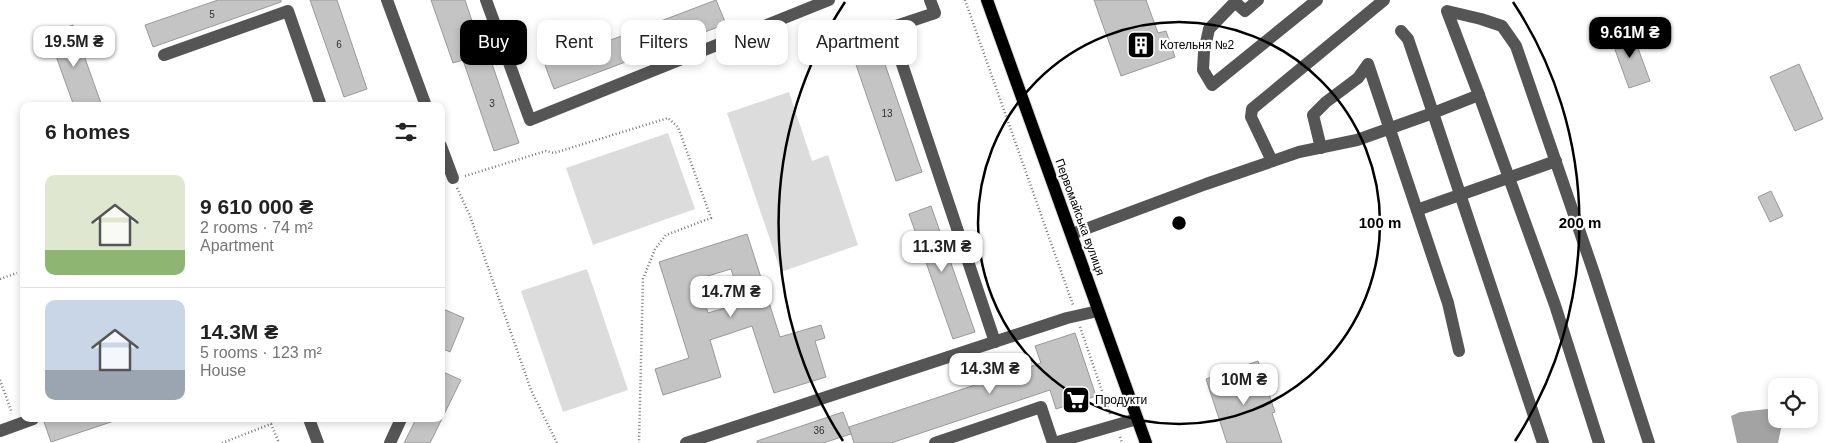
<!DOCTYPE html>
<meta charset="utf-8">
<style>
body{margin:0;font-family:Arial,sans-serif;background:#f2f2f2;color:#222;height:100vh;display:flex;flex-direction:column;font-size:19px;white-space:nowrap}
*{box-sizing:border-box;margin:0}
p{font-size:16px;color:#767676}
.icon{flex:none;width:28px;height:28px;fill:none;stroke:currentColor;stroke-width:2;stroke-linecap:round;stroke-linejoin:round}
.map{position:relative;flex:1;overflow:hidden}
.sheet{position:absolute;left:20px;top:102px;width:425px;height:320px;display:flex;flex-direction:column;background:#fff;border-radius:10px;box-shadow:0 2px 8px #0003}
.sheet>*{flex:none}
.banner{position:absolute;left:460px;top:20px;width:475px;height:45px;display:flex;gap:10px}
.tools{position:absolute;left:1768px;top:378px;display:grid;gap:10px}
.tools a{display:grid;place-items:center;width:50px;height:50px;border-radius:10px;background:#fff;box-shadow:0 2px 8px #0003;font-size:25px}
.price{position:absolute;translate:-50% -42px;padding:0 11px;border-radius:10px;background:#fff;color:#222;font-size:16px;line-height:32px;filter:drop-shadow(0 1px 2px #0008)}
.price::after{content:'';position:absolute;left:50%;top:30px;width:15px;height:11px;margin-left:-8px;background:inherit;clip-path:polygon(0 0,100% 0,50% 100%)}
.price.selected{background:#000;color:#fff}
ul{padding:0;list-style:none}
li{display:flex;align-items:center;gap:15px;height:125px;padding:0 25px}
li+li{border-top:1px solid #e0e0e0}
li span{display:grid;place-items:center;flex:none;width:140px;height:100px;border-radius:10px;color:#555}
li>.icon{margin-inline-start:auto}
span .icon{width:60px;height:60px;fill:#fffc;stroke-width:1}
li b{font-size:21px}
h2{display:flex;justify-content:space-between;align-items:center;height:60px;padding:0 25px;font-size:21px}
.tag{padding:0 18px;border-radius:10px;background:#fff;box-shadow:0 2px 8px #0003;font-size:18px;line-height:45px}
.tag.selected{background:#000;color:#fff}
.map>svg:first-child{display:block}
.green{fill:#dcdcdc}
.water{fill:#a3a3a3}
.building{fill:#c4c4c4;stroke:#999;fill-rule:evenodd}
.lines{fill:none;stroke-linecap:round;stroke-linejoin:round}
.major-casing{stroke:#dbdbdb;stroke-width:14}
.path{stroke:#777;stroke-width:2.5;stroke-dasharray:1 2.5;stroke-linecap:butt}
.minor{stroke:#555;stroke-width:12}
.major{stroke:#000;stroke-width:12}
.ring{fill:none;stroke:#000;stroke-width:2.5}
.labels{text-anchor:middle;stroke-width:4.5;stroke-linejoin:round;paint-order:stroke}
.number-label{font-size:10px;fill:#313131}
.poi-label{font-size:12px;fill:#000;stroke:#fff;text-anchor:start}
.street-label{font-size:12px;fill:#000;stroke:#fff}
.centre{fill:#000;stroke:#fff;stroke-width:2.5}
.ring-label{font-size:15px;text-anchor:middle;font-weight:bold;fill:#000;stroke:#fff;stroke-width:4.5;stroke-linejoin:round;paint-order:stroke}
</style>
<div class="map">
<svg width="1833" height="443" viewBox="0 0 1833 443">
<rect width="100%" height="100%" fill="#fff"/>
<g class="green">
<polygon points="789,92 812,161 828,155 858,245 781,272 727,113"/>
<polygon points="668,133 695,209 593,245 566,168"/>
<polygon points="587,269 628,390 563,412 521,291"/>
</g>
<polygon class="water" points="1776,408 1776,419 1783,419 1778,443 1737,443 1731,416 1740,412"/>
<g class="building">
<polygon points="218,0 281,0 281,2 153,47 145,25"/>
<polygon points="310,0 337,0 367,89 344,97"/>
<polygon points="431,0 465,0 483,54 488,52 519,143 494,151 463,60 453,63"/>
<polygon points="716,0 726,24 554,89 545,65"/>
<polygon points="1094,0 1146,0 1158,33 1166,31 1175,57 1121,76"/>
<polygon points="73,25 102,106 74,106 48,34"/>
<polygon points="1631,29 1650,81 1629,88 1610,36"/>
<polygon points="878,44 922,172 896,181 852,53"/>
<polygon points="1799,64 1823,119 1795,131 1770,77"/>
<polygon points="1771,191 1783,216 1770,222 1758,197"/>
<polygon points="931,206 975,332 953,339 909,214"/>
<path d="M747,234l33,103 41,-12 4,13 -10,3 11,36 -52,16 -22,-67 -42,14 11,37 -58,18 -8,-26 34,-11 -30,-96zM731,269l11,34 -34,10 -10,-34z"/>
<polygon points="441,308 464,318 450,352 441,348"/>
<polygon points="1075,333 1096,396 1056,409 1050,390 891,443 854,443 849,427 1041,363 1035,346"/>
<polygon points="1258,361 1275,412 1272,413 1282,443 1227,443 1206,379"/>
<polygon points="441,371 461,380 430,443 404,443 416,419 441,419"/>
<polygon points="843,412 851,434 823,443 757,443 757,441"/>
<polygon points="43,419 113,419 114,421 51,442"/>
</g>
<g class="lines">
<g class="major-casing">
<polyline id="major" points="987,0 1146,443"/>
</g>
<g class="path">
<polyline points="965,0 1073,305"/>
<polyline points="465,176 546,151 554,153 668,118 678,127 711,218 666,235 655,249 643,279 639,443"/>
<polyline points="457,188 470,216 531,390 557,443"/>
<polyline points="0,279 17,273"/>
<polyline points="1080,327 1110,414"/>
<polyline points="0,380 12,413"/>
<polyline points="1120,437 1122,443"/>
<polyline points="222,443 271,424 279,443"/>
</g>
<g class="minor">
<polyline points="387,0 426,106"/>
<polyline points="486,0 530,120 829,0"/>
<polyline points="930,0 935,13 890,28 995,342"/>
<polyline points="1258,0 1245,11 1235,2 1209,29 1204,52 1203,70 1212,85 1317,0"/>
<polyline points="164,55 288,11 321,106"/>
<polyline points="1479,95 1555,305 1599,443"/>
<polyline points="441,146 453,178"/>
<polyline points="1321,148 1313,115 1326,102 1358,78 1368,64 1448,303 1459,351"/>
<polyline points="1272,161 1251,117 1252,109 1384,0"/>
<polyline points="1417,210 1556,161"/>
<polyline points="1072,234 1206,184 1299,152 1357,140 1433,113 1408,39 1401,31"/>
<polyline points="309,419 318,443"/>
<polyline points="0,431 33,419"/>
<polyline points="390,443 401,419"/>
<polyline points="686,443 1067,318 1098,311"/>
<polyline points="935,443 1041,407 1053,443"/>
<polyline points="1054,443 1137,419"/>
<polyline points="1543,443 1433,113 1479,95 1447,11 1481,19 1502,26 1516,46 1594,273 1649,443"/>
</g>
<use href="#major" class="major"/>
</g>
<g class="ring">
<circle cx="1179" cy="223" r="201"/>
<path d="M843 441A401 401 0 0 1 845 2M1513 2A401 401 0 0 1 1515 441"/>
</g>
<defs>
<g id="building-square" transform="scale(1.4375)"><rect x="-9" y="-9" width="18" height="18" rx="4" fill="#000" stroke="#fff"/><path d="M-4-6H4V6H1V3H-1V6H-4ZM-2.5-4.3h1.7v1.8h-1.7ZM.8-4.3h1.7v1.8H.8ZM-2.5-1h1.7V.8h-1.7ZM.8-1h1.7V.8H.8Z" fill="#fff"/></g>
<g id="supermarket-square" transform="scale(1.4375)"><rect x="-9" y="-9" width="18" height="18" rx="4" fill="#000" stroke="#fff"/><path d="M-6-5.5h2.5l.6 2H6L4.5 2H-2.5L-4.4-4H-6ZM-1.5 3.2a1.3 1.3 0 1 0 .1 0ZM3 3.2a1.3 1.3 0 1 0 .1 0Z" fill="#fff"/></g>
</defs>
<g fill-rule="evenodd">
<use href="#building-square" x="1141" y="45"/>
<use href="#supermarket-square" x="1076" y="400"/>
</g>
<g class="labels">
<g class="number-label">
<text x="212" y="18">5</text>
<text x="339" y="48">6</text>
<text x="492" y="107">3</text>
<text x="887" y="117">13</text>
<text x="819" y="434">36</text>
</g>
<g class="poi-label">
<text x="1160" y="49">Котельня №2</text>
<text x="1095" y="404">Продукти</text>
</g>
<g class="street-label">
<text transform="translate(1080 217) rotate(70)" y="4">Первомайська вулиця</text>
</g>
</g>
<circle cx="1179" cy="223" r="8" class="centre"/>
<g class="ring-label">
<text x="1380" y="228">100 m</text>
<text x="1580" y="228">200 m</text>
</g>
</svg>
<div class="tools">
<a><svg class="icon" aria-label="locate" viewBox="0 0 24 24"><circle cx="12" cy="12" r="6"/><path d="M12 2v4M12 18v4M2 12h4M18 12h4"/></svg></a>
</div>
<b class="price selected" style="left:1630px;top:59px">9.61M ₴</b>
<b class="price" style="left:74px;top:68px">19.5M ₴</b>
<b class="price" style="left:942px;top:273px">11.3M ₴</b>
<b class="price" style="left:731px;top:318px">14.7M ₴</b>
<b class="price" style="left:990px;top:395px">14.3M ₴</b>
<b class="price" style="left:1244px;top:406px">10M ₴</b>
<div class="banner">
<a class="tag selected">Buy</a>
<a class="tag">Rent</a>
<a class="tag">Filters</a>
<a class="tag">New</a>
<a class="tag">Apartment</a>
</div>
<section class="sheet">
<h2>6 homes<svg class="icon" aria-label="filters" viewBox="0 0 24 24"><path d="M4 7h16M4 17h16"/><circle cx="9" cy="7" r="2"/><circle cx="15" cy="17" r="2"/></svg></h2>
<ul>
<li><span style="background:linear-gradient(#dfe7d0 75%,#8fb573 0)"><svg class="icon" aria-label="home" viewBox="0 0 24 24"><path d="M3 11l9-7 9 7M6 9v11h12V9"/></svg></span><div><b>9 610 000 ₴</b><p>2 rooms · 74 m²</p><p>Apartment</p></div></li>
<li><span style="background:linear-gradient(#c9d6e8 70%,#9aa5b1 0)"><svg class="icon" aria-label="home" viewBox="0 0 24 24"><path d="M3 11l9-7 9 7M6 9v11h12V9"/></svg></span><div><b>14.3M ₴</b><p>5 rooms · 123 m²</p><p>House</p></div></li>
</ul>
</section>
</div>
